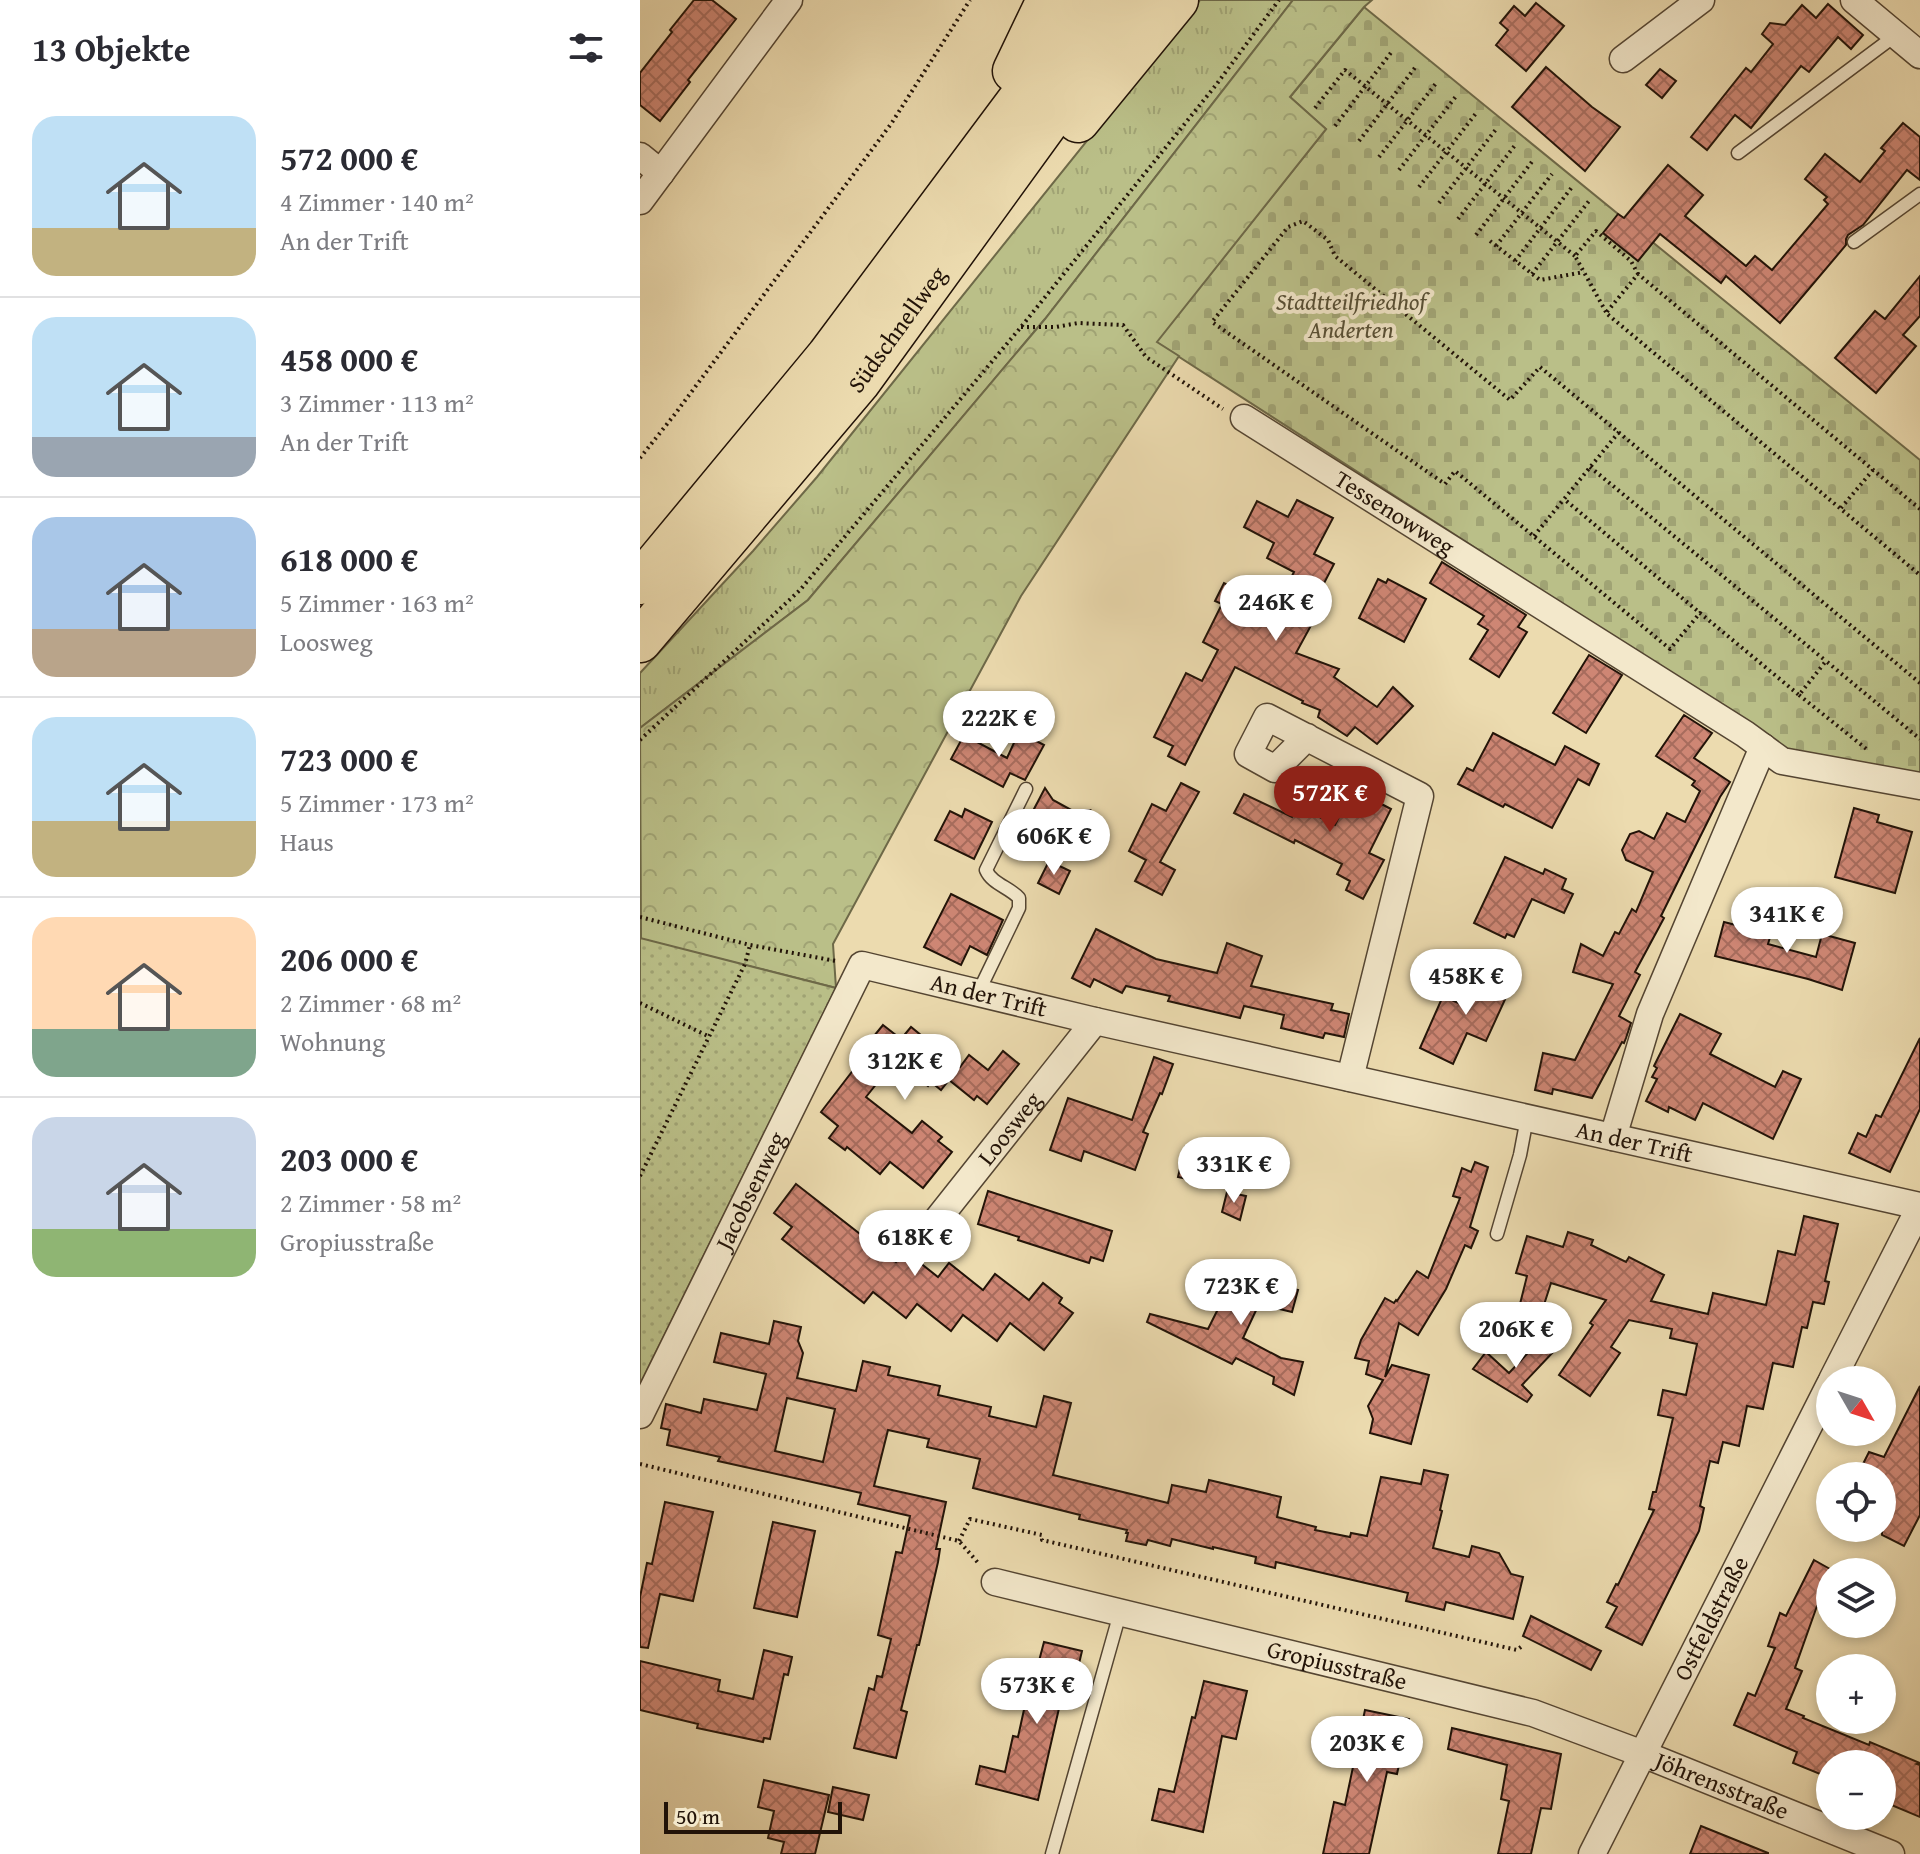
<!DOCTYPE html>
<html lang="de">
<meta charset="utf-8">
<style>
body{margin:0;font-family:"Gentium Book Plus",serif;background:#f7f7f7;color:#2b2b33;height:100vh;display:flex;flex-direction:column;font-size:30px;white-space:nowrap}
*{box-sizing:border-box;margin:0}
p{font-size:26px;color:#7c7c81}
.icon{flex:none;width:44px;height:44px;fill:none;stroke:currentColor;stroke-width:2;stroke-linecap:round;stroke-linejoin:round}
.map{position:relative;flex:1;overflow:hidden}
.side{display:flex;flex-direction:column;background:#fff;width:640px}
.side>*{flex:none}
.needle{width:52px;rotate:129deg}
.controls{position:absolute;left:1176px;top:1366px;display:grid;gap:16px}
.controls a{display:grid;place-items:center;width:80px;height:80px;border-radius:50%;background:#fff;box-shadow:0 4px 12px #0003;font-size:40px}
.scale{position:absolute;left:24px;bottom:20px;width:178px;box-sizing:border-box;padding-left:8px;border:4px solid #221308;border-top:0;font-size:22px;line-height:28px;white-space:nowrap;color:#221308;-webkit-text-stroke:6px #f3e8cb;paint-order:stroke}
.price{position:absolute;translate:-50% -68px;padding:0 18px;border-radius:28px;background:#fff;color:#222;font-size:26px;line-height:52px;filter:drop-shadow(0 2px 4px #0008)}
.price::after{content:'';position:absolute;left:50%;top:48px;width:24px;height:18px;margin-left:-12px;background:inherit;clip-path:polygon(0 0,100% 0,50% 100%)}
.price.selected{background:#8f2418;color:#fff}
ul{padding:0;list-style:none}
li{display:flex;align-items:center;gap:24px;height:200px;padding:0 32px}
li+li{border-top:2px solid #e1e1e2}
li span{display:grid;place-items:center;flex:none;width:224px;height:160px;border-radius:24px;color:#555}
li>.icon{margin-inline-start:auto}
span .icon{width:96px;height:96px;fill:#fffc;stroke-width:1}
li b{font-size:34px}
h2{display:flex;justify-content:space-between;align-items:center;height:96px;padding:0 32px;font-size:34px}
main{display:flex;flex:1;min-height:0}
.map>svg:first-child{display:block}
.grass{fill:url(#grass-tufts);stroke:#6e6948;stroke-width:2}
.cemetery{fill:url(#cemetery-stones);stroke:#6e6948;stroke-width:2}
.park{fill:url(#park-crowns);stroke:#6e6948;stroke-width:2}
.garden{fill:url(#garden-dots);stroke:#6e6948;stroke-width:2}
.building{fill:url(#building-cross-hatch);stroke:#221308;stroke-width:2;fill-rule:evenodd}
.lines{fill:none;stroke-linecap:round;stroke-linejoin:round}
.service-casing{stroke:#544532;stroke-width:15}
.minor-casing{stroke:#544532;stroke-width:29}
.trunk-casing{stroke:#221308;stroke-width:45}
.path{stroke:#221308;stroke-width:4;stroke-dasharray:2 4;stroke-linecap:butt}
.service{stroke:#f3e8cb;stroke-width:12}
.minor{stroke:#f3e8cb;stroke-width:26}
.trunk{stroke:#ecdbaf;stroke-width:42}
.labels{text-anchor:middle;stroke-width:8;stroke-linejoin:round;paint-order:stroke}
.park-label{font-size:24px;font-style:italic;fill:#574f35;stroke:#f3e8cb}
.street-label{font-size:24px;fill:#221308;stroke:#f3e8cb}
</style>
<main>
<section class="side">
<h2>13 Objekte<svg class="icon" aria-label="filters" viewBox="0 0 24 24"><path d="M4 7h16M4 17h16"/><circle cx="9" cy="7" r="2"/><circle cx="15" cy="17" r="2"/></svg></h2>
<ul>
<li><span style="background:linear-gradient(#bfe0f5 70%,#c2b280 0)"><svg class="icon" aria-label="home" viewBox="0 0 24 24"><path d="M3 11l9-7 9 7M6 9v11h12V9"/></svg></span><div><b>572 000 €</b><p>4 Zimmer · 140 m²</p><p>An der Trift</p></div></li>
<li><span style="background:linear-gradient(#bfe0f5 75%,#9aa5b1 0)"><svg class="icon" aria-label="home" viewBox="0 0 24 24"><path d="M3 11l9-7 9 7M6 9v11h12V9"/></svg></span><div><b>458 000 €</b><p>3 Zimmer · 113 m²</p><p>An der Trift</p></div></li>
<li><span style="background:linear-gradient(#a9c7e8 70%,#b9a48a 0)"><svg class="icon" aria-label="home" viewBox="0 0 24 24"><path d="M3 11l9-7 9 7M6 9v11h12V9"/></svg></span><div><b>618 000 €</b><p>5 Zimmer · 163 m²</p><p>Loosweg</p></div></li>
<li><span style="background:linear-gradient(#bfe0f5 65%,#c2b280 0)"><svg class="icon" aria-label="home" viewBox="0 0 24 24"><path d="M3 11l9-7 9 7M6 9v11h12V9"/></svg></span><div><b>723 000 €</b><p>5 Zimmer · 173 m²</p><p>Haus</p></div></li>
<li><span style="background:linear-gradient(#ffd9b3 70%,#7fa58c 0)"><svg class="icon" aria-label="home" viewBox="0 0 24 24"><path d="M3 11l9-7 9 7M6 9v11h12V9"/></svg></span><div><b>206 000 €</b><p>2 Zimmer · 68 m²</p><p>Wohnung</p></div></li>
<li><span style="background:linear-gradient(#c9d6e8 70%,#8fb573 0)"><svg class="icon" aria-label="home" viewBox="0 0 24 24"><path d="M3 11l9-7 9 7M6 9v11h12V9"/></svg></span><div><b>203 000 €</b><p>2 Zimmer · 58 m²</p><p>Gropiusstraße</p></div></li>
</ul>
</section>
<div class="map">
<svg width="1280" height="1854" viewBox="0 0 1280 1854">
<defs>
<pattern id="grass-tufts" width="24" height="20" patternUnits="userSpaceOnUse" patternTransform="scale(2)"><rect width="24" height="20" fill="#babf88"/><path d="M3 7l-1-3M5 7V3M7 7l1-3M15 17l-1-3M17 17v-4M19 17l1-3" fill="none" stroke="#a0a374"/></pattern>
<pattern id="cemetery-stones" width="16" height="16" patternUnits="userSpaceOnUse" patternTransform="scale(2)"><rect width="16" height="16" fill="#babf88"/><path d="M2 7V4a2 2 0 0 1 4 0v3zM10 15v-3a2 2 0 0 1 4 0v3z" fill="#a0a374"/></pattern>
<pattern id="park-crowns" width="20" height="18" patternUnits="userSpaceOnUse" patternTransform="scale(2)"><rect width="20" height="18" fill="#babf88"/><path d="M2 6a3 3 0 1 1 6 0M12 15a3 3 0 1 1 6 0" fill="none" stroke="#a0a374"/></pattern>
<pattern id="garden-dots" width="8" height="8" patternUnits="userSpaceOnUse" patternTransform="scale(2)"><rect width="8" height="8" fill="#babf88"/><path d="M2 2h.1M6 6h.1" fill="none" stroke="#a0a374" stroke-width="1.8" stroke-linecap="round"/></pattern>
<pattern id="building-cross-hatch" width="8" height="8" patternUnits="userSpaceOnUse" patternTransform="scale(2)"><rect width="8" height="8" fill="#ce8674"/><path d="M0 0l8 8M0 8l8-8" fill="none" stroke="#a76c5d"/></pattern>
</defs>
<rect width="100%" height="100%" fill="#ecdbaf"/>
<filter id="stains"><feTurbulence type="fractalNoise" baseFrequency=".0025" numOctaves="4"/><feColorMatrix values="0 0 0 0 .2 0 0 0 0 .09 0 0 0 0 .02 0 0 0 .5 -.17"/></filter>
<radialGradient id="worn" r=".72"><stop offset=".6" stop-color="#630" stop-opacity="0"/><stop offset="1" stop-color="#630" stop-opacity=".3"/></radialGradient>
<polygon class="grass" points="560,0 653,0 405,319 168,600 0,728 0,673 113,551 177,477"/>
<polygon class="cemetery" points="724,7 1280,460 1280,775 1155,754 516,342 686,129 650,97"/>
<polygon class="park" points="653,0 732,0 724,7 650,97 686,129 517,342 539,356 381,596 193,944 196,988 1,939 0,728 168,600 405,319"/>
<polygon class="garden" points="0,938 196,988 0,1384"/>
<g class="building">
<polygon points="54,0 72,0 96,19 48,80 50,82 20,121 0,105 0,73 32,32 30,30"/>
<polygon points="896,3 924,26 886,71 856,45 868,30 860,23 874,6 885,16"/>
<polygon points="1188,4 1223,35 1211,49 1198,37 1169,72 1161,66 1111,128 1095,115 1067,150 1051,137 1106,68 1111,72 1133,44 1122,34 1130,23 1145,25 1162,5 1176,18"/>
<polygon points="906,67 952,107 980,127 945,171 872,107"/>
<polygon points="1020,69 1036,81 1022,98 1006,85"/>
<polygon points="1263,123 1280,137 1280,180 1267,170 1223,225 1208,235 1206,239 1206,245 1140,323 1086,276 1081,283 1020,234 998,261 963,233 978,214 984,218 1028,165 1063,195 1045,216 1106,266 1115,256 1132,270 1188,204 1184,200 1187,197 1165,179 1185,154 1220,182 1245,151 1241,148"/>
<polygon points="1280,276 1280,316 1263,335 1276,346 1236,393 1195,358 1235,311 1245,319"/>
<polygon points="657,500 693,518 674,554 694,564 667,616 674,620 656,653 699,669 694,677 737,707 753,687 773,706 737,744 715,727 707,736 678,717 680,710 662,703 663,701 595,667 545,765 528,756 533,746 514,737 546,673 562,681 578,650 563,642 582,604 575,601 584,583 635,609 654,572 627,558 634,543 604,527 617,501 648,517"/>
<polygon points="802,562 886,615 878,627 887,632 859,677 830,659 848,630 838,624 844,616 790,583"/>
<polygon points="738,579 746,583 748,579 786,599 764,642 719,618"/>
<polygon points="949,655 982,675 946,733 913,713"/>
<polygon points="1044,715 1072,733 1054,758 1090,782 1080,797 1056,845 1021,916 1024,918 995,972 1000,975 979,1016 991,1023 986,1038 984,1043 982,1042 952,1098 913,1089 912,1094 895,1090 903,1053 935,1060 973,984 933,972 941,944 963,956 975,932 979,934 992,909 996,912 1013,872 986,860 982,850 990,834 999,831 1014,839 1027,813 1045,822 1060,791 1052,785 1055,781 1016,756"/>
<polygon points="379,732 404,745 385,780 370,773 363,787 311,759 324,735 367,758"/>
<polygon points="853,733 915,765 925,746 959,764 949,785 938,779 912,828 865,804 863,807 818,784 827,768 833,771"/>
<polygon points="541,783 559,792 520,862 535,870 522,895 495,881 506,860 489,851 512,804 526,811"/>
<polygon points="405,788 413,800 433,811 450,810 434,841 387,849 383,830"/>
<polygon points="713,789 751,809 729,853 744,860 723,899 706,890 710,881 697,874 702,864 655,840 654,843 594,813 604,794 652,817 658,806 695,825"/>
<polygon points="1214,808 1239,815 1237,822 1272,832 1255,893 1195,877"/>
<polygon points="325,809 352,822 334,859 295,840 310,811 322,817"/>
<polygon points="865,857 903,874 905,869 926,879 922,889 933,894 924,913 892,899 874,937 867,934 865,938 834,923"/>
<polygon points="409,861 430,871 419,894 398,883"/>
<polygon points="311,894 363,920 347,955 330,946 321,965 284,947"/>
<polygon points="1084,922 1131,934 1128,944 1176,957 1182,934 1215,943 1202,990 1168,979 1075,956"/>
<polygon points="456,929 516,959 577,973 587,943 622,956 611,986 693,1004 691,1010 709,1014 704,1037 685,1033 683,1038 641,1028 644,1015 604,1006 600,1018 528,1001 530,996 486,986 482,993 454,979 450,987 432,978"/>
<polygon points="844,969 873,982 846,1041 827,1033 813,1064 780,1048 803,996 827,1007"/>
<polygon points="1040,1014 1081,1034 1070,1054 1135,1087 1143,1071 1161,1079 1133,1139 1063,1103 1055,1120 1029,1107 1028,1112 1006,1101 1017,1079 1012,1077 1017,1068 1014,1066"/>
<polygon points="243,1025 261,1039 271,1027 320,1067 329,1055 348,1070 363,1051 379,1064 347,1104 337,1096 334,1100 309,1080 301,1090 291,1082 288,1086 265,1067 259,1074 250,1067 226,1097 272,1133 282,1121 302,1137 298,1141 312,1152 283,1188 250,1162 240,1174 207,1147 205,1150 189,1138 198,1126 181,1112 224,1056 220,1053"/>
<polygon points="1280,1038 1280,1109 1250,1172 1209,1153 1218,1133 1226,1137 1236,1115 1241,1117"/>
<polygon points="514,1057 533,1064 522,1094 520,1093 503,1132 508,1134 495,1170 444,1151 441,1161 410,1150 428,1098 492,1120"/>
<polygon points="545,1147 596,1159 589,1188 538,1177"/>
<polygon points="835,1162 848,1167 830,1227 838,1231 831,1248 825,1245 806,1289 778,1335 759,1323 745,1377 752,1365 789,1375 771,1444 730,1433 733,1419 728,1406 743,1380 726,1374 729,1361 715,1358 721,1340 745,1298 754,1303 756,1300 757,1301 777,1271 788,1278 820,1198 813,1196 822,1168 831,1172"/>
<polygon points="156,1184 256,1262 265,1251 298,1277 309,1263 343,1290 355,1274 389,1300 403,1283 422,1298 419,1303 433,1313 404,1350 370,1323 357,1341 323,1315 311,1331 277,1304 266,1318 233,1292 224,1303 142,1239 152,1227 134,1213"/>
<polygon points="348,1191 472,1231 463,1261 451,1257 449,1263 378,1240 379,1237 338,1224"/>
<polygon points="587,1192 606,1196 600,1220 582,1212"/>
<polygon points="1164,1216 1198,1224 1185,1281 1189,1282 1184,1304 1173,1302 1167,1328 1162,1327 1153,1367 1133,1363 1123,1409 1107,1406 1099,1446 1083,1442 1078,1463 1070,1461 1060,1506 1064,1508 1059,1531 1002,1645 966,1627 977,1607 967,1602 976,1584 978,1585 1014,1510 1009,1509 1013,1492 1016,1492 1033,1418 1018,1415 1023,1390 1046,1395 1057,1344 1030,1338 1032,1329 989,1320 971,1347 980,1353 950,1396 919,1375 953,1325 950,1323 966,1300 911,1283 901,1314 879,1308 887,1276 876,1273 887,1236 923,1247 928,1232 953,1240 951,1245 986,1262 989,1257 1024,1275 1011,1301 1068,1314 1073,1293 1126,1305 1138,1251 1155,1255"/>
<polygon points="596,1265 634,1284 658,1290 652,1312 619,1304 603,1338 641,1358 663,1362 654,1395 633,1384 634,1377 596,1358 592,1364 507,1322 510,1314 568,1329 587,1291 584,1289"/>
<path d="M134,1321l27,6 -3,14 5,12 -6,25 59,13 7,-30 27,6 -2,8 52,11 -2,9 53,12 -2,9 47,11 8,-31 27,7 -18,72 115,28 4,-18 34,7 3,-12 72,17 -4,20 39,10 -1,3 35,7 1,-4 16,3 14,-59 40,7 3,-14 24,5 -8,35 2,1 -9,37 36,9 3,-11 27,7 12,21 12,3 -10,42 -67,-17 -2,8 -38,-9 2,-8 -132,-31 -1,6 -20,-5 1,-6 -43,-10v2l-41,-10 -2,7 -22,-6 -2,5 -20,-4 2,-8h-2l1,-3 -48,-11 1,-4 -107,-27 7,-29 -53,-12 2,-8 -41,-9 -14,56 72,16 -10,47h4l-2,13 -19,83h-2l-16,65 6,2 -11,46 -42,-10 15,-60 5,2 3,-14 5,1 9,-38 -13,-4 18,-83 6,1 8,-37 -52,-12 3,-11 -143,-32 2,-4 -53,-12 3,-15 -9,-2 5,-24 35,9 3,-14 53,11 9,-36 -52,-12 7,-29 48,11zM147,1398l48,11 -12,53 -48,-11z"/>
<polygon points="902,1338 915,1350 882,1385 892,1395 887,1402 833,1369 846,1352 869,1373"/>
<polygon points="1280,1386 1280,1515 1264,1546 1242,1535 1242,1476 1217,1476 1229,1452 1244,1457"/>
<polygon points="25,1502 73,1512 53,1601 20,1594 8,1648 0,1647 0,1597 7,1563 12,1564"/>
<polygon points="133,1522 175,1531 157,1617 114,1608"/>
<polygon points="1174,1560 1190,1569 1190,1612 1177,1606 1155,1668 1162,1671 1146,1709 1164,1716 1163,1718 1229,1745 1230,1742 1280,1763 1277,1764 1280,1765 1280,1817 1242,1801 1242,1764 1190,1764 1185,1776 1153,1763 1157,1752 1094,1725 1108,1693 1115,1696 1135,1648 1128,1646 1140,1613 1146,1616"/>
<polygon points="891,1616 961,1651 951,1670 883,1636"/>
<polygon points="404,1642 442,1651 429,1706 420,1704 398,1800 336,1784 340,1766 365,1772 373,1736 378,1737 387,1696 395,1698 403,1662 399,1661"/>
<polygon points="124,1650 152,1657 148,1675 144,1674 130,1739 124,1738 123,1742 57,1728 58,1724 0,1710 0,1661 80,1680 78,1691 113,1699"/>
<polygon points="564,1681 607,1691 596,1739 582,1736 563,1832 512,1820 519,1789 534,1792 552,1717 555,1718"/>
<polygon points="725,1710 769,1719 757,1774 747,1772 729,1854 683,1854 694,1802 705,1805"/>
<polygon points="812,1728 921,1754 911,1809 901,1808 891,1854 858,1854 869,1801 861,1799 867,1765 808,1749"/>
<polygon points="124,1780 189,1795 175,1854 141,1854 144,1842 128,1838 134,1811 118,1807"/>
<polygon points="193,1787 229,1795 223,1820 188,1812"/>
<polygon points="1061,1826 1128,1853 1128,1854 1050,1854"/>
</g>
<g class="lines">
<g class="service-casing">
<g id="service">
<polyline points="1098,153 1256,35"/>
<polyline points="1214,242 1280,194"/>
<path d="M338,993l41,-85v-10c-10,-11 -27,-14 -33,-28l40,-81"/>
<polyline points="857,1234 880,1155 887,1118"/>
<polyline points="412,1854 480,1613"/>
</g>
</g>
<g class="minor-casing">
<g id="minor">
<polyline points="1214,0 1280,55"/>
<polyline points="983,59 1061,0"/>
<polyline points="0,156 21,173"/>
<polyline points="0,201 149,0"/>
<path id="s1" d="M604,418l501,316 37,27 138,25"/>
<polyline points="667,737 635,769 608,754 627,717 780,796 710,1078"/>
<polyline points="973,1137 1010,1014 1123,747"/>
<path id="s2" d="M285,1235l170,-214"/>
<polyline points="1192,1380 1280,1207"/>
<path id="s3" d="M0,1415l222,-450 233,56 825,185"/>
<path id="s4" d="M355,1582l538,131 110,41 248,100"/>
<path id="s5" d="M952,1854l238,-470"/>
</g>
</g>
<g class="trunk-casing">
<g id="trunk">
<polyline points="374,71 408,0"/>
<polyline points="438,121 537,0"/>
<polyline points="0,583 188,356 385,92 447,0"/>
<path id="s6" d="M0,641l219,-259 195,-269 77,-113"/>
</g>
</g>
<g class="path">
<polyline points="675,108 705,70 935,256"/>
<polyline points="695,126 753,50"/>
<polyline points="719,141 777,65"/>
<polyline points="739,157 797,82"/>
<polyline points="759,170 817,95"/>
<polyline points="779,187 837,112"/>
<polyline points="799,203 857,128"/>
<polyline points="818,219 876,144"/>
<polyline points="836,235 894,159"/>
<polyline points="850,241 900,280 944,272"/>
<polyline points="856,246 912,174"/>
<polyline points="875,261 932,187"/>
<polyline points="892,274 949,201"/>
<polyline points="966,312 935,256 956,231 991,261 998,274"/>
<polyline points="381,327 416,327 438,323 483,325 506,357 583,409"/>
<polyline points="979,432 924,499 1060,613"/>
<polyline points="0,458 35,414 251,124 330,0"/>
<polyline points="950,467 1186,661"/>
<polyline points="1201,508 1233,470"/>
<polyline points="1280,509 998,274 966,313 1280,575"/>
<polyline points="894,536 924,499"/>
<polyline points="1280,683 900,367 870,400 695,256 688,240 663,221 648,227 572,322 805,484 815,471 1030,649 1060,613 1159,695 1186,661 1280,739"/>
<polyline points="1159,695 1229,751"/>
<polyline points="0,740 160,590 381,327 576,85 639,0"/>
<polyline points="0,917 110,945 196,961"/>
<polyline points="0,1003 70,1037"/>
<polyline points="0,1176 105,964 110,945"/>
<polyline points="0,1464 319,1541 340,1565"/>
<polyline points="319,1541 330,1519 402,1535 402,1540 877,1650 882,1646"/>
</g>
<use href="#service" class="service"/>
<use href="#minor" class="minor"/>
<use href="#trunk" class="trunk"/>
</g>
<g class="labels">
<g class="park-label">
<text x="711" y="310">Stadtteilfriedhof<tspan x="711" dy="28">Anderten</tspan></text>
</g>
<g class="street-label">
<text dy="8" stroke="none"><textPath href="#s6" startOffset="404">Südschnellweg</textPath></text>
<text dy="8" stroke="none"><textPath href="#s1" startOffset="178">Tessenowweg</textPath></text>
<text dy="8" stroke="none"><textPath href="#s3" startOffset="632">An der Trift</textPath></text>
<text dy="8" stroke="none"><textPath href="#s2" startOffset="136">Loosweg</textPath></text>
<text dy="8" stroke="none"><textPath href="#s3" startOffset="1294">An der Trift</textPath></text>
<text dy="8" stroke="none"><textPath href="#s3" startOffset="250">Jacobsenweg</textPath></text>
<text dy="8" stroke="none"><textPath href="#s5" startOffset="264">Ostfeldstraße</textPath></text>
<text dy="8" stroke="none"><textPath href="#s4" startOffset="352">Gropiusstraße</textPath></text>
<text dy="8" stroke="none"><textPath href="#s4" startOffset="756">Jöhrensstraße</textPath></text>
</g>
</g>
<rect width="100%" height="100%" filter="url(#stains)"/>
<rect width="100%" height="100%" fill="url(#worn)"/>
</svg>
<div class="controls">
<a><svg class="needle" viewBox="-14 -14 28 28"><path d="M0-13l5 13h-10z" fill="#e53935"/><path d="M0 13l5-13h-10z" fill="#7c7c81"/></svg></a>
<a><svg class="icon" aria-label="locate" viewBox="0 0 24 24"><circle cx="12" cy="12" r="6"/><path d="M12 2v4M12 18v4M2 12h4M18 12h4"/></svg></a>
<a><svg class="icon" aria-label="layers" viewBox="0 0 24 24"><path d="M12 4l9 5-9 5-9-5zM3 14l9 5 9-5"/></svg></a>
<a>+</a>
<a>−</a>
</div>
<div class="scale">50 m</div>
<b class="price" style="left:636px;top:643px">246K €</b>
<b class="price" style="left:359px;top:759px">222K €</b>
<b class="price selected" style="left:690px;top:834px">572K €</b>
<b class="price" style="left:414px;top:877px">606K €</b>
<b class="price" style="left:1147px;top:955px">341K €</b>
<b class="price" style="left:826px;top:1017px">458K €</b>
<b class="price" style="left:265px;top:1102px">312K €</b>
<b class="price" style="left:594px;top:1205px">331K €</b>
<b class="price" style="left:275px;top:1278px">618K €</b>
<b class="price" style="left:601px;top:1327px">723K €</b>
<b class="price" style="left:876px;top:1370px">206K €</b>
<b class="price" style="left:397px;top:1726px">573K €</b>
<b class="price" style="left:727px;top:1784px">203K €</b>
</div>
</main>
